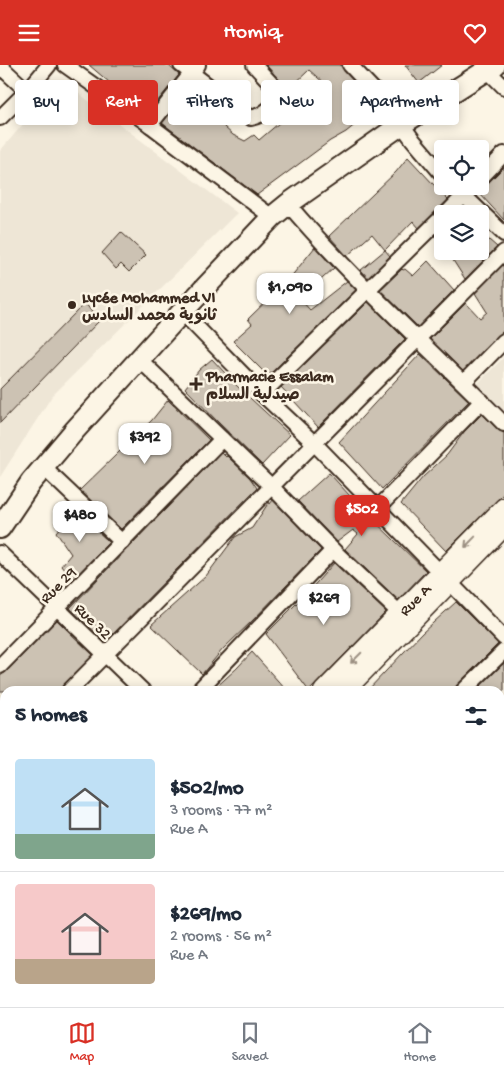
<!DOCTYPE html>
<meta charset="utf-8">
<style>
body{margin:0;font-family:"Gochi Hand","Playpen Sans Arabic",sans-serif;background:#f6f6f7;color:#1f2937;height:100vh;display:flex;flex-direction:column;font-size:19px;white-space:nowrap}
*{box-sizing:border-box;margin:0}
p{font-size:16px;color:#747a83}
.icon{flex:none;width:28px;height:28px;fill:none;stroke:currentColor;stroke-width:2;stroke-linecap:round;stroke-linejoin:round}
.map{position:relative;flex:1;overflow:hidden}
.side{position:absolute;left:0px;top:621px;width:505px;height:321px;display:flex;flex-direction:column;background:#fff;border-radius:15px 15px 0 0;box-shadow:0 2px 12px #0003}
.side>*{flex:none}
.hud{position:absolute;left:15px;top:15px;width:475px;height:45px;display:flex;gap:10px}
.tools{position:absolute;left:434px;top:75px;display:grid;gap:10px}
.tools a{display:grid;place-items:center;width:55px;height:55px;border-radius:5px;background:#fff;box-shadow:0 2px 12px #0003;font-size:25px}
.price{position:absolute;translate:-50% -42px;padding:0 11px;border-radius:10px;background:#fff;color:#222;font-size:16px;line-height:32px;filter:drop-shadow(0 1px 2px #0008)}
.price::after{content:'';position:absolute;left:50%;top:30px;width:15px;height:11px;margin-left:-8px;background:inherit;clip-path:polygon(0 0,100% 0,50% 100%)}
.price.on{background:#d93025;color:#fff}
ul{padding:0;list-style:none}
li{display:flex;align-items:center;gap:15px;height:125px;padding:0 15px}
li+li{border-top:1px solid #e0e1e3}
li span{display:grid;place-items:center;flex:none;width:140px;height:100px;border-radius:5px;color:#555}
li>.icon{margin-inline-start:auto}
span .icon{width:60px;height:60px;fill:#fffc;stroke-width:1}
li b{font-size:21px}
h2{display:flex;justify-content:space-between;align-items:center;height:60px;padding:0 15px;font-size:21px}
.tag{padding:0 18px;border-radius:5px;background:#fff;box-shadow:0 2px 12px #0003;font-size:18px;line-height:45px}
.tag.on{background:#d93025;color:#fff}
header{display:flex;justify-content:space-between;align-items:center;height:65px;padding:0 15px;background:#d93025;color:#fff;font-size:22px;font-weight:600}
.dock{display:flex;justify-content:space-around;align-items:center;height:70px;border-top:1px solid #e0e1e3;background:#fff;font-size:14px;color:#747a83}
.dock a{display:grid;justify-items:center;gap:2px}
.dock .on{color:#d93025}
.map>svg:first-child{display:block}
.built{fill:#eee6d6}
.building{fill:#ccc2b3;stroke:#3b2a1e}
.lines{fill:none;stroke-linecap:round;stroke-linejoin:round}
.minor-casing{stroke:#3b2a1e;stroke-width:18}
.tertiary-casing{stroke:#3b2a1e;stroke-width:21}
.secondary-casing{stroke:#3b2a1e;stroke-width:24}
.minor{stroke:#fcf5e5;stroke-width:14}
.tertiary{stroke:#fcf5e5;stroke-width:18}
.secondary{stroke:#fcf5e5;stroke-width:20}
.oneway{stroke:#9c9082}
.poi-dot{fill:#3b2a1e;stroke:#fcf5e5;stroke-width:2}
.labels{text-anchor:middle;stroke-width:5;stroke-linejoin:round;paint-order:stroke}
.poi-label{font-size:16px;font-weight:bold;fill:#3b2a1e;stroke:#fcf5e5;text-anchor:start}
.street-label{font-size:16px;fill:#3b2a1e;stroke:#fcf5e5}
</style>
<header><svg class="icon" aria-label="menu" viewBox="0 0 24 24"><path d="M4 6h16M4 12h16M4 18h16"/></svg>Homiq<svg class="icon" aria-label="heart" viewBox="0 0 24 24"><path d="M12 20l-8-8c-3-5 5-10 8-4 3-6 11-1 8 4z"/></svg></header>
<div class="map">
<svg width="504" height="942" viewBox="0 0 504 942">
<rect width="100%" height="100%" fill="#fcf5e5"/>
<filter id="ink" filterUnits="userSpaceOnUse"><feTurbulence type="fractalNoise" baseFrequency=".02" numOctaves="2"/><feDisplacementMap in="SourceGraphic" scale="10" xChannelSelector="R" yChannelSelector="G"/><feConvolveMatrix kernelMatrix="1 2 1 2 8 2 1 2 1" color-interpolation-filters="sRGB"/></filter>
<g filter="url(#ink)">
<g class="built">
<polygon points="61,15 237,148 52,331 0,412 0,86"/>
<polygon points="504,292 504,347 476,320"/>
</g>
<g class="building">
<polygon points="89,0 168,0 179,10 148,48 130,35"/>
<polygon points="266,0 340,0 377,42 346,67 330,76 257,130 162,58 193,20 211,36 232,51 224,62 233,70 245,76 254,70 259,75 325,19 309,5 288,25"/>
<polygon points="405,0 442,0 419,18"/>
<polygon points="408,92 448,135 419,163 413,156 385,185 372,169 347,191 329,171 396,107"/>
<polygon points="504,102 504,155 479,128 482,122 486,120"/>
<polygon points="121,167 146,190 129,207 121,199 116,204 102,188"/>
<polygon points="480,167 497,182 465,214 447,186 480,186"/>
<polygon points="315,182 334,203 300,234 310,245 347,216 356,225 268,311 233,276 252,259 248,254 290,213"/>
<polygon points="385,185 390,191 368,213 361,205"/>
<polygon points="428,196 454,225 418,262 380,225 402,204 403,205 405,204 413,211"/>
<polygon points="504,199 504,265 463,306 430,274 466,238 480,253 487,247 475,228"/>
<polygon points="368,237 405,274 318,362 281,322"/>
<polygon points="85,238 99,256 0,358 0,324"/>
<polygon points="420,289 469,336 382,424 339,377"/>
<polygon points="212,294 237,321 290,370 262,400 218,357 185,323 199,305"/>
<polygon points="168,335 209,375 121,464 80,425 152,355"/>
<polygon points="482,349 498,365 504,368 504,428 446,486 401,439 423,412 447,390 464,367"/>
<polygon points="221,387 226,392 227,391 250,413 257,423 105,577 70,543"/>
<polygon points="329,408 361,443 426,506 398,535 345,484 358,469 353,465 337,477 298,436"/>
<polygon points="273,435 321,485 252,556 223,584 202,609 151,560 206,511 235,472 252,463 269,437 270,439"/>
<polygon points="75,445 109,477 72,515 61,501 71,489 56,467"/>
<polygon points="334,498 386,547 309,626 266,569 309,526"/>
<polygon points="456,537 498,579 457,620 454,626 367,626 422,568"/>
<polygon points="57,555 93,590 63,620 60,626 0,626 0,611 6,607"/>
<polygon points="252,587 287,626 212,626 237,603"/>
<polygon points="504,598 504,626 475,626"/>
</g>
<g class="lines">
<g class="minor-casing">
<g id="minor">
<polyline points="65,0 150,60 272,152"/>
<path d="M181,0l70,53c11,-2 27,-14 29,-25l-26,-28"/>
<polyline points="350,0 386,38 413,75 442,109"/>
<polyline points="0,1 27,26"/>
<polyline points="487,5 504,22"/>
<polyline points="0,53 29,24 49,0"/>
<polyline points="150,60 198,0"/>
<polyline points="480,114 504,89"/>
<polyline points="454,121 504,169"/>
<path d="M288,139c66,78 144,146 216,220"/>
<polyline points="446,149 473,121"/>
<polyline points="182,247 262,329 315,379 504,573"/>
<polyline points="140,295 272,422 333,485 407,555"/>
<polyline points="464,317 504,276"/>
<polyline points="262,329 442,152"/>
<polyline points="43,402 122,477"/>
<polyline points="377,444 482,336"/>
<polyline points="0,488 143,626"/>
<polyline points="0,601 222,374"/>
<polyline points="69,626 504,187"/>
<polyline points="198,626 333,485"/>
<polyline points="463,626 504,586"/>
<polyline points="500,692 504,688"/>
<polyline points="0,695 5,690"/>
<polyline points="500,810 504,806"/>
<polyline points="0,822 5,817"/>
<polyline points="462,938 467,942"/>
<polyline points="150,942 154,938"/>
<polyline points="257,942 261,938"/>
<polyline points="367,942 372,938"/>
</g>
</g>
<g class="tertiary-casing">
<g id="tertiary">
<polyline points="323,626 504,442"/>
<polyline points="345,626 504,462"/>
<polyline points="0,918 5,923"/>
<polyline points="29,942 33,938"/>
</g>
</g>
<g class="secondary-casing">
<polyline id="secondary" points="0,463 31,417 75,365 182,247 272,152 288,139 402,59 495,0"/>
</g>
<use href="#minor" class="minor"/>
<use href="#tertiary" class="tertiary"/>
<use href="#secondary" class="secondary"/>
</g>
<defs><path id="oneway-shaft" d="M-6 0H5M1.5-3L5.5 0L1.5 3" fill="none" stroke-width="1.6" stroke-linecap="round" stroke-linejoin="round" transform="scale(1.25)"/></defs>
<g class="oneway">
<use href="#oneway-shaft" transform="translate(470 477) rotate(134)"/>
<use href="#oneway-shaft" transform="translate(356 593) rotate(135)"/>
</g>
</g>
<g class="poi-dot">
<circle cx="72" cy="240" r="5"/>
<path d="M193.5 311.5h5v5h5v5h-5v5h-5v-5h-5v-5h5z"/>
</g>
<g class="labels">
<g class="poi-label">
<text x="82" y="237">Lycée Mohammed VI<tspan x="82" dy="18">ثانوية محمد السادس</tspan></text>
<text x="206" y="316">Pharmacie Essalam<tspan x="206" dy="18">صيدلية السلام</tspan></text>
</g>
<g class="street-label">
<text transform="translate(57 519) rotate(-46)" y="6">Rue 29</text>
<text transform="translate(414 534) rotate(-46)" y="6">Rue A</text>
<text transform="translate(94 555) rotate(44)" y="6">Rue 32</text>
</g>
</g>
</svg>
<div class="tools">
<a><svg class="icon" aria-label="locate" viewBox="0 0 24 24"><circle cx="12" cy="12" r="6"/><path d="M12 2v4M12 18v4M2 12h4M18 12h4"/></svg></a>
<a><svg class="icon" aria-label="layers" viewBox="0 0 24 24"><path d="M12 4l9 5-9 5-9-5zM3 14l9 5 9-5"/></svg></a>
</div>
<b class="price" style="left:290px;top:250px">$1,090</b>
<b class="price" style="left:145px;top:400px">$392</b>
<b class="price on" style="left:362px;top:472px">$502</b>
<b class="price" style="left:80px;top:478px">$480</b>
<b class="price" style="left:324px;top:561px">$269</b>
<div class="hud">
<a class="tag">Buy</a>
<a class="tag on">Rent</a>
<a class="tag">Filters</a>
<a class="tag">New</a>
<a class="tag">Apartment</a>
</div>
<section class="side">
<h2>5 homes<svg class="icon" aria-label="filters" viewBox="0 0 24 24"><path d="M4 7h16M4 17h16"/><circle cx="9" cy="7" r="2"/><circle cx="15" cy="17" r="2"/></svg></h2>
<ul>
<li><span style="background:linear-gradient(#bfe0f5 75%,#7fa58c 0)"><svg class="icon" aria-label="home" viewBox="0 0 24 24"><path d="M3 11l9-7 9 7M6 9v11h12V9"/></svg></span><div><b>$502/mo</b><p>3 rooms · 77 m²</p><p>Rue A</p></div></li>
<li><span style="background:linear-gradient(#f6c9c9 75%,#b9a48a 0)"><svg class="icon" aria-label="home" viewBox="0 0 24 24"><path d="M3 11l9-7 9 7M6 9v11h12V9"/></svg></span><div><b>$269/mo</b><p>2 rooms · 56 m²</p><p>Rue A</p></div></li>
</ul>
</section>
</div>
<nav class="dock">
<a class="on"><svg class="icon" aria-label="map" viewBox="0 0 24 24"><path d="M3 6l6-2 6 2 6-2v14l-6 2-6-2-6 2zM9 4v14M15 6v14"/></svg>Map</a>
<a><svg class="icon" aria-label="saved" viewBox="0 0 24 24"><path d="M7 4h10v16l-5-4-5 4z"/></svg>Saved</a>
<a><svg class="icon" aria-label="home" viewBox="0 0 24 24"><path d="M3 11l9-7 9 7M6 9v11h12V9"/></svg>Home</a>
</nav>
